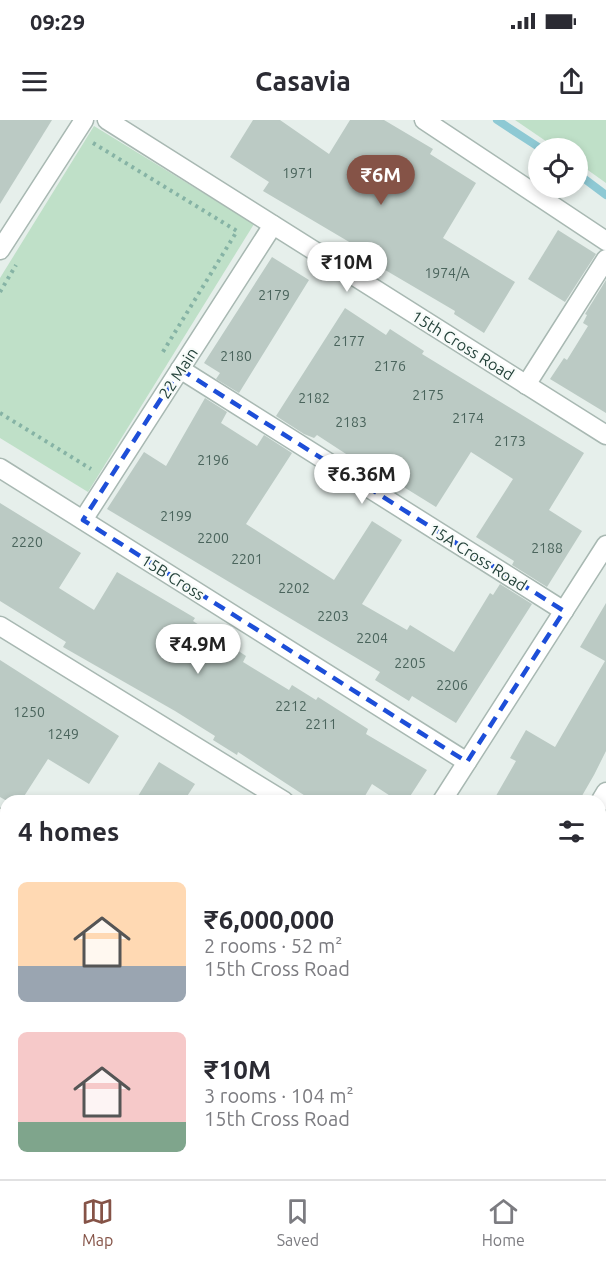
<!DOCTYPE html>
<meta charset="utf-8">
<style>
body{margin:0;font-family:Ubuntu,sans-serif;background:#f7f7f7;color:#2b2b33;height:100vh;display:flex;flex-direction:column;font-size:22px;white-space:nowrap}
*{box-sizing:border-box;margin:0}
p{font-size:20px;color:#7c7c81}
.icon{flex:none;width:33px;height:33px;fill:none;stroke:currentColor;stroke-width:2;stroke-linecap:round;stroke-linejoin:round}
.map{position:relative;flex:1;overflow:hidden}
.sheet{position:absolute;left:0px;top:675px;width:606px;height:384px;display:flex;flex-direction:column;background:#fff;border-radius:18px 18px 0 0;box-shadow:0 3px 9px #0003}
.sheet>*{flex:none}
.fabs{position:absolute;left:528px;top:18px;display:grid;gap:12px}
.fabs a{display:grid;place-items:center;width:60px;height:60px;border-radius:50%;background:#fff;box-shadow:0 3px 9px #0003;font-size:30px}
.price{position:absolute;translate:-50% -51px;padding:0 14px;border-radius:21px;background:#fff;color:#222;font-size:20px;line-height:39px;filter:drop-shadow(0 2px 3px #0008)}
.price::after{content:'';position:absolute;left:50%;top:36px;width:18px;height:14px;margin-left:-9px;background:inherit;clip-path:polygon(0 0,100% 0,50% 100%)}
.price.current{background:#855347;color:#fff}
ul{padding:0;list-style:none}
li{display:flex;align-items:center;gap:18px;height:150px;padding:0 18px}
li span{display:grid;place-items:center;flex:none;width:168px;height:120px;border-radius:9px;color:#555}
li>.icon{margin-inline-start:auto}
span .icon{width:72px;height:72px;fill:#fffc;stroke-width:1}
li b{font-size:26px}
h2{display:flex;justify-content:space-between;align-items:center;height:72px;padding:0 18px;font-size:26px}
.status{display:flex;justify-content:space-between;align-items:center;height:42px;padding:0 30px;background:#fff;direction:ltr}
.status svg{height:16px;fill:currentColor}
header{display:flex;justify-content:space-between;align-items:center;height:78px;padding:0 18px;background:#fff;font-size:27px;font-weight:700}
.tab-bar{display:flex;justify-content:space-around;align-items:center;height:84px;border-top:2px solid #e1e1e2;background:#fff;font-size:16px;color:#7c7c81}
.tab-bar a{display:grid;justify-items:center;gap:3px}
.tab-bar .current{color:#855347}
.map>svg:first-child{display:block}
.built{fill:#d4dfda}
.green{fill:#bfe0c8}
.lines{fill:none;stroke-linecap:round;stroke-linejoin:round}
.stream{stroke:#8ec9d4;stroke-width:8}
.building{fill:#bbcac4}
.minor-casing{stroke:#a8b8b2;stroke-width:21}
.major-casing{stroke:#c2cac8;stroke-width:21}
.path{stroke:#86b3a5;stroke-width:4;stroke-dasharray:3 4.5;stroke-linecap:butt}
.minor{stroke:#fff;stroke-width:18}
.major{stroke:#6aa596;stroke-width:18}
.marked{fill:none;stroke:#1d4ed8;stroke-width:4.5;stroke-dasharray:12 8;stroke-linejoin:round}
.labels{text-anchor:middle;stroke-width:4.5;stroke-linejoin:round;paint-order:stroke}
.number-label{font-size:14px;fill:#4a645c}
.street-label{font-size:16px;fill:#24423a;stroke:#f7fbf9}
</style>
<div class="status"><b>09:29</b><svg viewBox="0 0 49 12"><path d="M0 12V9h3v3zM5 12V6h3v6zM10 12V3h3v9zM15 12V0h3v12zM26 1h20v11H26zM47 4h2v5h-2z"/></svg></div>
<header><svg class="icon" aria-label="menu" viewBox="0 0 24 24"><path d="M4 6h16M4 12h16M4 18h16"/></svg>Casavia<svg class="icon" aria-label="share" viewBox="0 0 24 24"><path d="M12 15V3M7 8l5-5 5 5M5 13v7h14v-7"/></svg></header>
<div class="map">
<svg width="606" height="1059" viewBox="0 0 606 1059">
<rect width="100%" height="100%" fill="#e6efeb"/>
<g class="built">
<polygon points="0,817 6,821 6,924 0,920"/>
<polygon points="183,1053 363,1053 374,1059 193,1059"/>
</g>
<g class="green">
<polygon points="515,0 606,0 606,63 578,43 578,28 556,28"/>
<polygon points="94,6 254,104 88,372 0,318 0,158"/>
</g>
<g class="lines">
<g class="stream">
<polyline points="497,0 540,28"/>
<polyline points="578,54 606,75"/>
</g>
</g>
<g class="building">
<polygon points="0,0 52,0 0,84"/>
<polygon points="253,0 280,0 329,34 350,0 384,0 433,29 430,34 476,63 443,118 515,162 484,213 454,194 455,191 375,144 378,139 263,71 269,62 230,37"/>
<polygon points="558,110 596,134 565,182 528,159"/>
<polygon points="272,137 309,160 239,273 216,259 220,253 204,243"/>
<polygon points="606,160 606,293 550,259 564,238 567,240 588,206 583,203 587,195 585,194"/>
<polygon points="345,188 386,215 390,209 424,231 422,234 584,333 549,390 582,411 547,467 512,445 514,441 476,417 513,359 471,332 436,387 394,361 392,364 317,315 314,318 304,314 276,296"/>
<polygon points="205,278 227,292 221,303 257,326 264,315 292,333 246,404 334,460 372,401 402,420 362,484 407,510 410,505 454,532 490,473 493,475 500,464 532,484 456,603 412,576 409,581 375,560 380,552 107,389 144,332 166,346"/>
<polygon points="0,383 81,433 59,468 94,490 117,452 195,498 193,501 246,536 243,542 289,570 292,565 316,580 318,577 368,609 366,614 427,650 407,681 398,681 372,664 362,681 313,681 238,632 237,635 213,620 215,616 175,591 63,527 66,522 0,481"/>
<polygon points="606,483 606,631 594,655 579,681 493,681 516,641 510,638 526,610 555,627 605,541 580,527"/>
<polygon points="0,540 119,616 89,664 48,639 21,681 7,681 0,677"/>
<polygon points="159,642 195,664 184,681 135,681"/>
</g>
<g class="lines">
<g class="minor-casing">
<g id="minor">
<polyline points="107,0 606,315"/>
<polyline points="424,0 606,121"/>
<polyline points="0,130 84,0"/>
<polyline points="180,249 564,491"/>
<polyline points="526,265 606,139"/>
<polyline points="0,348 467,642"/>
<polyline points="83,400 273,105"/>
<polyline points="0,506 284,681"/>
<polyline points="442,681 606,425"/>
<polyline points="600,682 606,672"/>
<polyline points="0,698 6,702"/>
<polyline points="600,963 606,953"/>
<polyline points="553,1053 565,1059"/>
</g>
</g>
<g class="major-casing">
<g id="major">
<polyline points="0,985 6,990"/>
<polyline points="97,1053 107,1059"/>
</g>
</g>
<g class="path">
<polyline points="93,23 237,111 161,235"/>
<polyline points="0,172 16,145"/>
<polyline points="0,293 91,349"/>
</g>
<use href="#minor" class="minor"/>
<use href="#major" class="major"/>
</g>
<path class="marked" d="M180,249l384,242 -97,151 -384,-242z"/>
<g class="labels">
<g class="number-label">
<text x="298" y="58">1971</text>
<text x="447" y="158">1974/A</text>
<text x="274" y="180">2179</text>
<text x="349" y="226">2177</text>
<text x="236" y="241">2180</text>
<text x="390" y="251">2176</text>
<text x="428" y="280">2175</text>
<text x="314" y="283">2182</text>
<text x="468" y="303">2174</text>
<text x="351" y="307">2183</text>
<text x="510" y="326">2173</text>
<text x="213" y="345">2196</text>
<text x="176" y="401">2199</text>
<text x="213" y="423">2200</text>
<text x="27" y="427">2220</text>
<text x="547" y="433">2188</text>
<text x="247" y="444">2201</text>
<text x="294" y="473">2202</text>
<text x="333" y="501">2203</text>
<text x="372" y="523">2204</text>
<text x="410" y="548">2205</text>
<text x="452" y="570">2206</text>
<text x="291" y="591">2212</text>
<text x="29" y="597">1250</text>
<text x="321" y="609">2211</text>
<text x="63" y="619">1249</text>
</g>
<g class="street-label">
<text transform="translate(463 225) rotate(32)" y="6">15th Cross Road</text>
<text transform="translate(178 253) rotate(-57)" y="6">22 Main</text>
<text transform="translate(478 437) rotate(32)" y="6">15A Cross Road</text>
<text transform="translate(173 457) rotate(32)" y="6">15B Cross</text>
</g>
</g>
</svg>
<div class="fabs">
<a><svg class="icon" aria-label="locate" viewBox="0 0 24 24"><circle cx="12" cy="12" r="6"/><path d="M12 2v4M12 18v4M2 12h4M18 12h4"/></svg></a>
</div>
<b class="price current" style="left:381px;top:86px">₹6M</b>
<b class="price" style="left:347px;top:173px">₹10M</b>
<b class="price" style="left:362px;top:385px">₹6.36M</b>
<b class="price" style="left:198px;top:555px">₹4.9M</b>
<section class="sheet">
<h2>4 homes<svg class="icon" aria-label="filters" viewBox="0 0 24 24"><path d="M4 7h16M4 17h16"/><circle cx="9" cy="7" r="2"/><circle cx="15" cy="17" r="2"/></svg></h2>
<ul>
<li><span style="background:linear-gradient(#ffd9b3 70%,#9aa5b1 0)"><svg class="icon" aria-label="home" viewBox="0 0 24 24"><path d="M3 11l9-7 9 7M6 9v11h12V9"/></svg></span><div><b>₹6,000,000</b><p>2 rooms · 52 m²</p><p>15th Cross Road</p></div></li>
<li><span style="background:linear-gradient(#f6c9c9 75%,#7fa58c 0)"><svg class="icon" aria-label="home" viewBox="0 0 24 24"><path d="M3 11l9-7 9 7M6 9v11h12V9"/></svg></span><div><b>₹10M</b><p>3 rooms · 104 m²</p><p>15th Cross Road</p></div></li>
</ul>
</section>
</div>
<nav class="tab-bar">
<a class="current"><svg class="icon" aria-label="map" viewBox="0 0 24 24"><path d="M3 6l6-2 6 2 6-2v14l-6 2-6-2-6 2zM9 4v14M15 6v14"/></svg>Map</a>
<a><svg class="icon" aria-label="saved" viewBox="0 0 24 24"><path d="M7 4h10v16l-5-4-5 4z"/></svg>Saved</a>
<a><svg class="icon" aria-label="home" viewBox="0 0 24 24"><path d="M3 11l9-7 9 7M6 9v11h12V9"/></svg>Home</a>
</nav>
